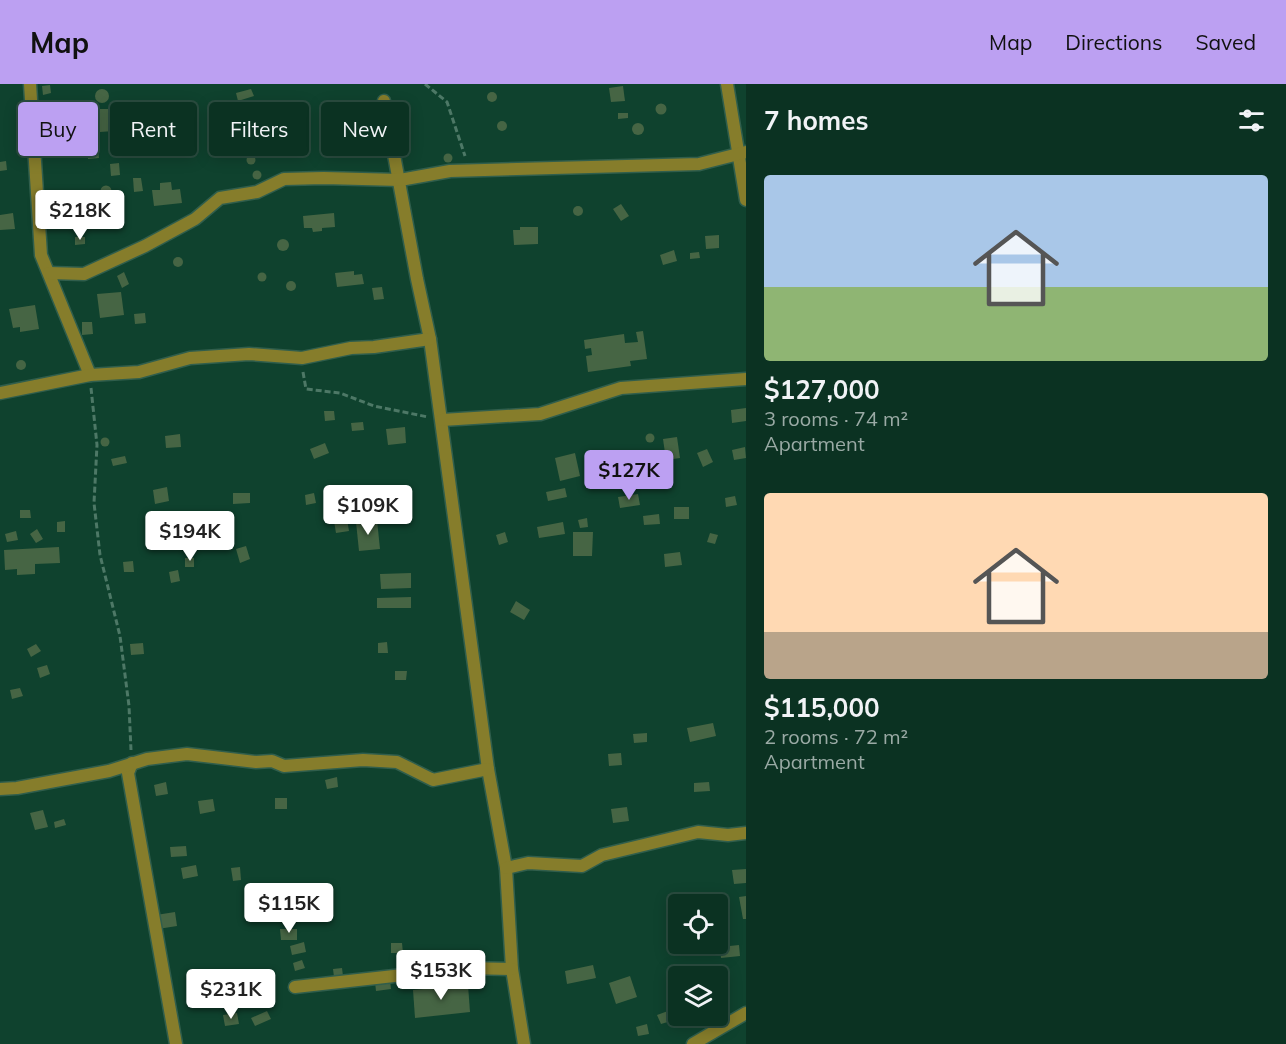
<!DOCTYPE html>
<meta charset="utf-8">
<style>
body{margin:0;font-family:Mulish,sans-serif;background:#143a2a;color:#f1f3f6;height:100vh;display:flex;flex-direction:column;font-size:22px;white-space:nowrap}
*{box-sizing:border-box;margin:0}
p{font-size:20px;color:#9aaaa5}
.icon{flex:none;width:33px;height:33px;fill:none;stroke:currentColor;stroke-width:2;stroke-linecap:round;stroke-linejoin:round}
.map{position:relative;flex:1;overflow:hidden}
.panel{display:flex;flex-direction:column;background:#0b3222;width:540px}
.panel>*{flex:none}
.banner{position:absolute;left:18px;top:18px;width:570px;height:54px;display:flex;gap:12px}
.fabs{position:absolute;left:668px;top:810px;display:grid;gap:12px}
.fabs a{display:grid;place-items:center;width:60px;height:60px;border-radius:6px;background:#0b3222;box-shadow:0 3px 15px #0003,0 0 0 2px #2b4d40;font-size:30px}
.price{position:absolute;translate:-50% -51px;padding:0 14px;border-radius:6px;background:#fff;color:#222;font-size:20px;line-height:39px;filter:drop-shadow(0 2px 3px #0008)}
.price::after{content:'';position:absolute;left:50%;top:36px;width:18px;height:14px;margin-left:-9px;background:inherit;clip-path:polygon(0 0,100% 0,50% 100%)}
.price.selected{background:#bca0f2;color:#111}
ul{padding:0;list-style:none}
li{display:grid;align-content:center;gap:12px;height:318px;padding:0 18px}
li span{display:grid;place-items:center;height:186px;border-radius:6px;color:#555}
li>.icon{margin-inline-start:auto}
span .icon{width:108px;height:108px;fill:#fffc;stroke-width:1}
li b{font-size:26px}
h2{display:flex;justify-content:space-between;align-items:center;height:72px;padding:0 18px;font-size:26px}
.pill{padding:0 21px;border-radius:6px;background:#0b3222;box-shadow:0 3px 15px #0003,0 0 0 2px #2b4d40;font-size:21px;line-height:54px}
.pill.selected{background:#bca0f2;color:#111}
header{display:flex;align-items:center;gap:36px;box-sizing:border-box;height:84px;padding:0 30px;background:#bca0f2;color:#111}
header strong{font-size:28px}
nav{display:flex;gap:33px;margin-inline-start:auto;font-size:21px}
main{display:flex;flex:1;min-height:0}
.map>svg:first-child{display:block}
.building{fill:#466544}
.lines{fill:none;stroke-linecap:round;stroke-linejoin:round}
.minor-casing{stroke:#305e4c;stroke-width:15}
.tertiary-casing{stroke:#305e4c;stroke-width:15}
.path{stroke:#4d7866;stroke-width:3;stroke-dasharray:6 3;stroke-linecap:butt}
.minor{stroke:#867d2b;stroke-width:12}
.tertiary{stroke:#867d2b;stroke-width:12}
</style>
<header>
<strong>Map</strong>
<nav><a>Map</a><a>Directions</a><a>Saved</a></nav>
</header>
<main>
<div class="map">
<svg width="746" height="960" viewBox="0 0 746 960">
<rect width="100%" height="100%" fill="#0f422e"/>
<g class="building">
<polygon points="50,1 51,9 43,11 42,2"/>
<polygon points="623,2 625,17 611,18 609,4"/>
<circle cx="102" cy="12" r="7"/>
<polygon points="251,5 254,12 238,17 236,9"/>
<circle cx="492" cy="13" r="5"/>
<circle cx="661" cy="25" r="5.5"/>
<circle cx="46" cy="28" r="5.5"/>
<polygon points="99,25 113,25 114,47 100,48"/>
<circle cx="157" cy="34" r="5.5"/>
<polygon points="347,29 354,56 339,60 332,33"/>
<polygon points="618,29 628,29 628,34 618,35"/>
<polygon points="239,33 243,46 225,52 220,39"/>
<circle cx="502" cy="42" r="5"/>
<circle cx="638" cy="45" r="6"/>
<circle cx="160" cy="62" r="5.5"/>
<polygon points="88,65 98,65 99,74 88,75"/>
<circle cx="448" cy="74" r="4.5"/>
<circle cx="251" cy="76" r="4.5"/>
<polygon points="6,77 7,86 0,87 0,78"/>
<polygon points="119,79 120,91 111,92 110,80"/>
<circle cx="257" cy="91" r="4.5"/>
<polygon points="133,94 141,94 143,107 134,108"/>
<polygon points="171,98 172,106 180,105 182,119 154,122 152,106 160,106 160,99"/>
<circle cx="106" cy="107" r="5.5"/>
<circle cx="109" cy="121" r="5.5"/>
<polygon points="621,120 629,132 621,137 613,125"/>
<circle cx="578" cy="127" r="5"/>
<polygon points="13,129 15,145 0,146 0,131"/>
<polygon points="334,129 335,143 322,144 322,147 313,148 312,144 304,144 303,132"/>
<polygon points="520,143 538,143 538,160 514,161 513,146 520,146"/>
<polygon points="719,151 719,164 706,165 705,152"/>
<polygon points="75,153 85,153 85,160 75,161"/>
<circle cx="283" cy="161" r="6"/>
<polygon points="674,166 677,177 663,181 660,171"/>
<polygon points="699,168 700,174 690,175 690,169"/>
<circle cx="178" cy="178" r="5"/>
<polygon points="354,187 354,191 362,190 364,200 337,203 335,189"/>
<polygon points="124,188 129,200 122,204 117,192"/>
<circle cx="262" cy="193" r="4.5"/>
<circle cx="291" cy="202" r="5"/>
<polygon points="382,203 384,215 374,216 372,204"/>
<polygon points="121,208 124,231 100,234 97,210"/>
<polygon points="35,221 39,245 20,248 20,243 13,244 9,225"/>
<polygon points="145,229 146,239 135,240 134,230"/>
<polygon points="82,238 92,238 93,250 82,251"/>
<polygon points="643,247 647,275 630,277 631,282 588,288 586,272 592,271 591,264 585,265 584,256 624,250 625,259 638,258 636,248"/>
<circle cx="21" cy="281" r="5"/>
<polygon points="746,324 746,337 732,339 731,326"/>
<polygon points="324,327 334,327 335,336 325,337"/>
<polygon points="363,338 364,346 352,347 351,339"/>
<polygon points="405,343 406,359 388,361 386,345"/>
<circle cx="650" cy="354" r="4.5"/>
<polygon points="180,350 181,363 166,364 165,352"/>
<polygon points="677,353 680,374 666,376 663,355"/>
<circle cx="105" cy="358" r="4.5"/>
<polygon points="325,359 329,369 314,375 310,365"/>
<polygon points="745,363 746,374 734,376 732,366"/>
<polygon points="707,365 713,378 703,383 697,369"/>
<polygon points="575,369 580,392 560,397 555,374"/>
<polygon points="125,372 127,379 113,382 111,375"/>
<polygon points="652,385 661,386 661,400 652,399"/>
<polygon points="167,403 169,417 155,420 153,406"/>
<polygon points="565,404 567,413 548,417 546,408"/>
<polygon points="233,409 250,409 250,419 233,420"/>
<polygon points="314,409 316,419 306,421 305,411"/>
<polygon points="638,410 640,421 620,424 618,413"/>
<polygon points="735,412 737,421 726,423 725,414"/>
<polygon points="344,417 349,447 336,449 331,419"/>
<rect x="674" y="423" width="15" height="12"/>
<polygon points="20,426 30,426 31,434 20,434"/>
<polygon points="210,427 212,438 180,443 178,432"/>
<polygon points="659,430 660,440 644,441 643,432"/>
<polygon points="587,434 588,443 580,444 578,436"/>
<polygon points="163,436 165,444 157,446 155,438"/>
<polygon points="377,436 380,465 359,467 356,438"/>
<polygon points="65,437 65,448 57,448 57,438"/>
<polygon points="563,438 565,450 539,454 537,443"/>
<polygon points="37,445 43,455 36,459 30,450"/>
<polygon points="16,447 18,456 7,458 5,450"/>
<polygon points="505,448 508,458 499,461 496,451"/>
<polygon points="573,448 593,448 592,472 573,472"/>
<polygon points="710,449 718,451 715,460 707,458"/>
<polygon points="192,455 193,464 186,465 185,456"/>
<polygon points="246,462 250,475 240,479 236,465"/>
<polygon points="59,463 60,479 35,480 35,490 17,491 17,485 5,486 4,466"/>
<polygon points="680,468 682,481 665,483 664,470"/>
<rect x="185" y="474" width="9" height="9"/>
<polygon points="133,477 134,488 124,488 123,478"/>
<polygon points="178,486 180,497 171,499 169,488"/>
<polygon points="411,489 411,504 381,505 380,490"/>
<polygon points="411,513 411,524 377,524 377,514"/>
<polygon points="516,517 530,526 524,536 510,528"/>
<polygon points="387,558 388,569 378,569 378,559"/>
<polygon points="143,559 144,570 131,571 130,560"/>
<polygon points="36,560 41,567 31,573 27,565"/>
<polygon points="47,581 50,590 40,594 37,584"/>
<polygon points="395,587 407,587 406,596 395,596"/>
<polygon points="20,604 23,612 12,615 10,606"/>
<polygon points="713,639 716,652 690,658 687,644"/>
<polygon points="647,649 647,658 634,659 633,650"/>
<polygon points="621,669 622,681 609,682 608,670"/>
<polygon points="337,693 338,703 327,705 325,696"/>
<polygon points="166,698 168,710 156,712 154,701"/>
<polygon points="709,698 710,707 694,708 694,699"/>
<rect x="275" y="714" width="12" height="11"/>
<polygon points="213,715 215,727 200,730 198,717"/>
<polygon points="627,723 629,737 613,739 611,725"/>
<polygon points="43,726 48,743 35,746 30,729"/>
<polygon points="64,735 66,741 55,744 54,738"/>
<polygon points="186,762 187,772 171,773 170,763"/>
<polygon points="196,781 198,792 183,795 181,784"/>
<polygon points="240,783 241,796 233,797 231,784"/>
<polygon points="746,785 746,799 734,800 732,786"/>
<polygon points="746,812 746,835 743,835 739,813"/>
<polygon points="175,828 177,842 158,845 156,831"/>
<polygon points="280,845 297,845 297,856 281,856"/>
<polygon points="304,858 306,868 292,871 290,862"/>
<polygon points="391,859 402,859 403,869 391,869"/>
<polygon points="739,861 740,872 721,874 720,863"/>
<polygon points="302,876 305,884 295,887 293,879"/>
<polygon points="593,881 596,894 567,900 565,887"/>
<polygon points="342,884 343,892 334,893 333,885"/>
<polygon points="630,892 637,913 616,920 609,899"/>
<polygon points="390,896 391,905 376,907 375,898"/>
<polygon points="468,901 470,928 415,934 413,906"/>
<polygon points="267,927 271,935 255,942 251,934"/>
<polygon points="668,927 671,937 661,940 657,931"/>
<polygon points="237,929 239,940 225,942 223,931"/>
<polygon points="647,940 649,950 638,952 636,943"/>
</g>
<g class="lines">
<g class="minor-casing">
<g id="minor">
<polyline points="30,0 41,171 90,291"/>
<polyline points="727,0 746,116"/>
<polyline points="384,17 417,195 430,255 488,685 506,784 512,885 524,960"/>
<polyline points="49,189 84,190 145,162 195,135 220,114 257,108 284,95 324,94 400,96 450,87 699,80 746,68"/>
<polyline points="0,309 90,291 139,288 190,274 249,270 302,274 351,264 374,263 430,255"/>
<polyline points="442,336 540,330 621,304 746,295"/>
<polyline points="132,679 128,689 176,960"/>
<polyline points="0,705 17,704 109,687 147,675 187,670 256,678 272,677 284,682 363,676 397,678 433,696 488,685"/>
<polyline points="506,784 528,779 582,782 602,771 698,748 728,751 746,749"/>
<polyline points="295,903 466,884 512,885"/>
</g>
</g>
<g class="tertiary-casing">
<polyline id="tertiary" points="693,960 746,929"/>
</g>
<g class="path">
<polyline points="425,0 447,18 465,72"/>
<polyline points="303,288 306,305 340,309 374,322 428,333"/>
<polyline points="91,304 97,361 94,419 100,471 120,552 129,622 131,666"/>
</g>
<use href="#minor" class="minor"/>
<use href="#tertiary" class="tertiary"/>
</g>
</svg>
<div class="fabs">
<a><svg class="icon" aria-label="locate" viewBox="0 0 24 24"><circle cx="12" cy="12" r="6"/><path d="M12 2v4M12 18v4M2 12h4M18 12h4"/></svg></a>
<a><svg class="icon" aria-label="layers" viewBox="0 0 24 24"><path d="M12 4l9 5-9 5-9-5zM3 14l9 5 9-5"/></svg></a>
</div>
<b class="price" style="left:80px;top:157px">$218K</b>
<b class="price selected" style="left:629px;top:417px">$127K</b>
<b class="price" style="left:368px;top:452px">$109K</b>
<b class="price" style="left:190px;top:478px">$194K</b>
<b class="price" style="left:289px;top:850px">$115K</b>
<b class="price" style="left:441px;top:917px">$153K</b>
<b class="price" style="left:231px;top:936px">$231K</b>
<div class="banner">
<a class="pill selected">Buy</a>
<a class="pill">Rent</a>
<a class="pill">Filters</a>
<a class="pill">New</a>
</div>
</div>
<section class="panel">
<h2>7 homes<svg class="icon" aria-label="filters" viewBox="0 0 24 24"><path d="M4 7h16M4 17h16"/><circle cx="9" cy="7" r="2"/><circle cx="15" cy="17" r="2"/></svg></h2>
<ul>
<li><span style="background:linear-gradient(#a9c7e8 60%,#8fb573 0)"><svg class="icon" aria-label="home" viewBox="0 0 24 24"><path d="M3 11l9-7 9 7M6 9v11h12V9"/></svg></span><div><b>$127,000</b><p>3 rooms · 74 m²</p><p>Apartment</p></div></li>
<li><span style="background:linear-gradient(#ffd9b3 75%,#b9a48a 0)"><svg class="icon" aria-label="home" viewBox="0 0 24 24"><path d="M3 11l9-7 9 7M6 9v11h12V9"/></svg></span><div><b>$115,000</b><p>2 rooms · 72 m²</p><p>Apartment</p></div></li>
</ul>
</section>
</main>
